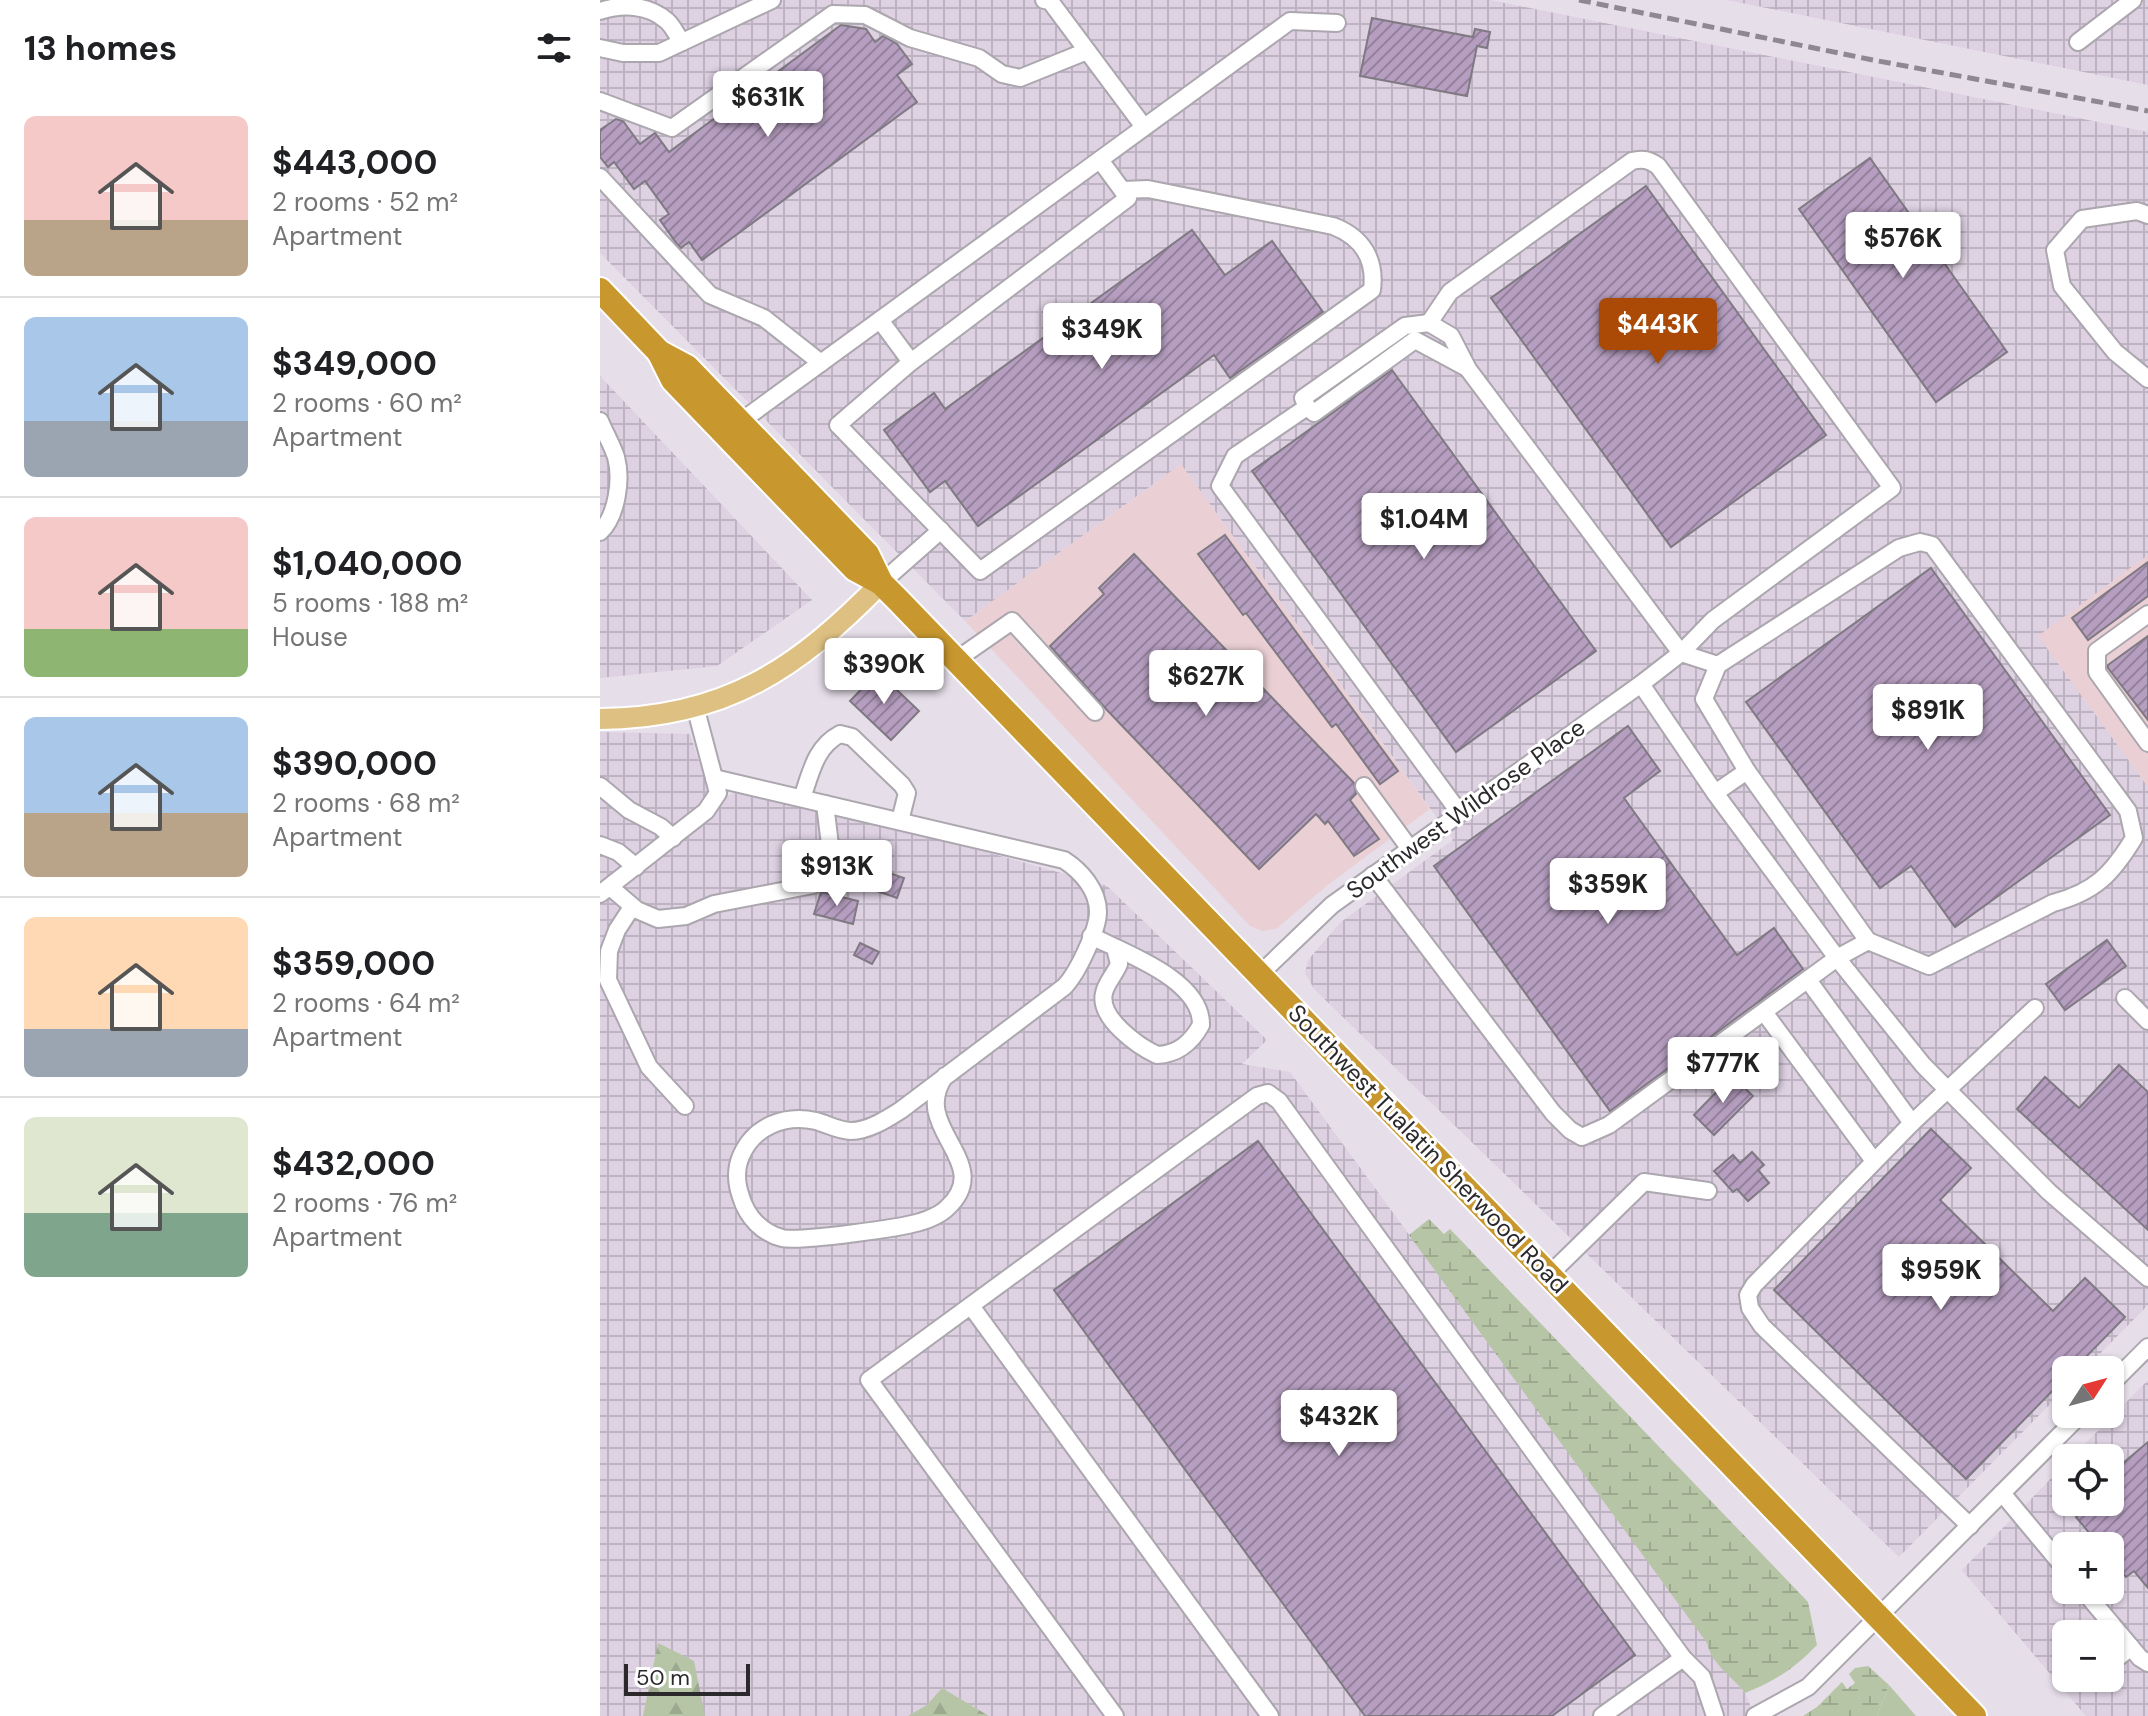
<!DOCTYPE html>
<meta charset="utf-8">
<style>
body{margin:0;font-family:"DM Sans",sans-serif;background:#f2f2f2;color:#202124;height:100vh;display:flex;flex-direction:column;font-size:30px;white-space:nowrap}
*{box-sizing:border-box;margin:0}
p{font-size:26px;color:#757577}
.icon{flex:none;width:44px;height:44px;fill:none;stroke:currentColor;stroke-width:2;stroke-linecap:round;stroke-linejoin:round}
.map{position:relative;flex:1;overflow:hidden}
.panel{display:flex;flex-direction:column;background:#fff;width:600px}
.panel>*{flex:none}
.needle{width:52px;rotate:54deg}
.fabs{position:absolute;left:1452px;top:1356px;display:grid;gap:16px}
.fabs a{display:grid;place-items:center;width:72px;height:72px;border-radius:12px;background:#fff;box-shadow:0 2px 6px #0004;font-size:40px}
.scale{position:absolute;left:24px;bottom:20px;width:126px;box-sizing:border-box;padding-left:8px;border:4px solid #2b292c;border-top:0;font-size:22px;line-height:28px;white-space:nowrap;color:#2b292c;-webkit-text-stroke:6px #fff;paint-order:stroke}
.price{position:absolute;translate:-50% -68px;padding:0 18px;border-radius:8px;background:#fff;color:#222;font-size:26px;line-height:52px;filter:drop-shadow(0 2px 4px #0008)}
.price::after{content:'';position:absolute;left:50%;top:48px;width:24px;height:18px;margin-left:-12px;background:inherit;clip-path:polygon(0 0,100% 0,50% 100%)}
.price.on{background:#ab4a06;color:#fff}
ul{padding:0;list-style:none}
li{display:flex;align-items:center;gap:24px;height:200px;padding:0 24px}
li+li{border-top:2px solid #e0e0e0}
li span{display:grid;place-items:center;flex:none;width:224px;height:160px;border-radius:12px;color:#555}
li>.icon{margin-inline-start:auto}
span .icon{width:96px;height:96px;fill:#fffc;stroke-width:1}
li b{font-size:34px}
h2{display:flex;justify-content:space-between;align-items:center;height:96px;padding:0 24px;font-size:34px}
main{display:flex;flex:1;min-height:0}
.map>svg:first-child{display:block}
.commercial{fill:#ead0d5}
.industrial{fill:url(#industrial-grid);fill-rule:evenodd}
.grass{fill:#b6c5a6}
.forest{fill:url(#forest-firs)}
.wetland{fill:url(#wetland-marsh)}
.building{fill:url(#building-hatch);stroke:#7f7982;stroke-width:2}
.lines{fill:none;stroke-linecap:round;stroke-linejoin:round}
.minor-casing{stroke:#aca6af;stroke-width:20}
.major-casing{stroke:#fff;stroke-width:24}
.highway-casing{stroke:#fff;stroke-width:28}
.minor{stroke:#fff;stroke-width:16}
.major{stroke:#dec182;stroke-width:20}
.highway{stroke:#c8982f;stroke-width:24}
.rail{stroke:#8e8990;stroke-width:5;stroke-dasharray:12 6;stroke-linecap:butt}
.labels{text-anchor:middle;stroke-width:6;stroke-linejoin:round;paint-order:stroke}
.street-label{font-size:24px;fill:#2b292c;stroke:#fff}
</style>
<main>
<section class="panel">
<h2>13 homes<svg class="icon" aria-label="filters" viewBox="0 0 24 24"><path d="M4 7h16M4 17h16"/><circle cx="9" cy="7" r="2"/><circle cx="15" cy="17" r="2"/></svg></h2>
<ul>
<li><span style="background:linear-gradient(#f6c9c9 65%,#b9a48a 0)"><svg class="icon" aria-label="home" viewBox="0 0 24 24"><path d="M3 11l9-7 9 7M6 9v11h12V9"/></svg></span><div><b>$443,000</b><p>2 rooms · 52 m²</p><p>Apartment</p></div></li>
<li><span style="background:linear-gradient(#a9c7e8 65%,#9aa5b1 0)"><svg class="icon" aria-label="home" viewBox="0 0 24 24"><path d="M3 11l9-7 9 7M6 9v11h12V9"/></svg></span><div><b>$349,000</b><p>2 rooms · 60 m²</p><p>Apartment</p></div></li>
<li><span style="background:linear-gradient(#f6c9c9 70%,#8fb573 0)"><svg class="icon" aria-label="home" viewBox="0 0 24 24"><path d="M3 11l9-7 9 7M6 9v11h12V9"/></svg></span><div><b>$1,040,000</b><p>5 rooms · 188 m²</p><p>House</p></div></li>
<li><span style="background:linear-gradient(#a9c7e8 60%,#b9a48a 0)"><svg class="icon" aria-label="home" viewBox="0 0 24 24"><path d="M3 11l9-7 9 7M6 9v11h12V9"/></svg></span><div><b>$390,000</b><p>2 rooms · 68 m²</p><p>Apartment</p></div></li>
<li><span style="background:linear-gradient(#ffd9b3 70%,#9aa5b1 0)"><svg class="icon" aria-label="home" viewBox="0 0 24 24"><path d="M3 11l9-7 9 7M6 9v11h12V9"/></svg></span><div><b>$359,000</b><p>2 rooms · 64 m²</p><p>Apartment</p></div></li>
<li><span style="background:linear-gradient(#dfe7d0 60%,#7fa58c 0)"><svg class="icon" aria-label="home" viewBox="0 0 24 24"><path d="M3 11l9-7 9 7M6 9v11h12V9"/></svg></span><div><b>$432,000</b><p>2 rooms · 76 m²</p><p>Apartment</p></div></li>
</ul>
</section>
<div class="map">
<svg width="1548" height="1716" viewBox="0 0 1548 1716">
<defs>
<pattern id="industrial-grid" width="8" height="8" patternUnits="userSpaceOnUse" patternTransform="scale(2)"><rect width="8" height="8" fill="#ddd1e2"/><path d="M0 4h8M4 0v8" fill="none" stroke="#beb3c2"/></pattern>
<pattern id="forest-firs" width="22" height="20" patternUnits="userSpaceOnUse" patternTransform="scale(2)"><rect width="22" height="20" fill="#b6c5a6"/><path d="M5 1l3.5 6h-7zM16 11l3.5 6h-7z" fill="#9da98f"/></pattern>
<pattern id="wetland-marsh" width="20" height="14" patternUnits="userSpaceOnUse" patternTransform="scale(2)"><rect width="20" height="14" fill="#b6c5a6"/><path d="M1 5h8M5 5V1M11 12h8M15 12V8" fill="none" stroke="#9da98f"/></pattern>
<pattern id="building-hatch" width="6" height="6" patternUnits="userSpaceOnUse" patternTransform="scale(2)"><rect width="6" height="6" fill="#b69ec0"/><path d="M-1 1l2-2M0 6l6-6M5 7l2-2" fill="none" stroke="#94819c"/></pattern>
</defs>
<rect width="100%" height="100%" fill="#e6dee9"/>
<g class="commercial">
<polygon points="581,464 830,809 729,884 676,929 663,931 650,926 365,621"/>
<polygon points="1548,555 1548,787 1437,636"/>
</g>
<g class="industrial">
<polygon points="0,0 890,0 1548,132 1548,555 1438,636 1548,787 1548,1305 1484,1370 1466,1370 1466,1388 1299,1557 714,989 705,973 708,960 741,922 853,840 581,464 365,621 0,253"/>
<polygon points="1127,0 1548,0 1548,85"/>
<polygon points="0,376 212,600 117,666 0,678"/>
<polygon points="0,732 90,734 113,804 149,785 507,886 667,1040 642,1064 690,1072 1108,1643 1109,1651 1145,1693 1155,1716 389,1716 344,1690 362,1716 0,1716"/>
<path d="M1548,1380v336h-62l-124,-146 104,-107v39h44v-44h-39zM1466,1546h44v44h-44zM1466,1634h44v44h-44z"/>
</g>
<polygon class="grass" points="1289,1685 1316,1716 1277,1716"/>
<g class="forest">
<polygon points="58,1643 94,1661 105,1716 43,1716"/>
<polygon points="342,1688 389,1716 308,1716 327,1705"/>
</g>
<g class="wetland">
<path d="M829,1219l15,15 6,-5 358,373 9,43c-22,23 -43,37 -72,48 -12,-16 -34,-29 -38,-50l-298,-408z"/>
<polygon points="1268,1666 1289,1685 1277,1716 1203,1716 1217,1707 1242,1682 1247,1689 1255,1683 1249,1674 1255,1668"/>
</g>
<g class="building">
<polygon points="772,18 873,37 875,29 890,32 887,48 877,46 867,96 760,76"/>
<polygon points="241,25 266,29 275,42 283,36 297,44 312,64 297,75 317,102 102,260 89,242 81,248 77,244 60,220 69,214 45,181 34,189 14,162 8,167 0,157 0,130 16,119 23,121 40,144 55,133 69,152"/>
<polygon points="1270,158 1407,352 1336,402 1199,209"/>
<polygon points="1046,186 1226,435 1071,547 891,298"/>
<polygon points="592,230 625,275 672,241 723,312 630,378 614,355 378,526 345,481 330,492 284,430 334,393 345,409"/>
<polygon points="792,370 996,651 856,752 652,471"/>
<polygon points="625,535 798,771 780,784 736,724 732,727 646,613 643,615 598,554"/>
<polygon points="534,554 754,783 756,794 750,800 779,839 754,856 728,821 725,824 716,814 659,869 506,709 450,646 504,594 499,588"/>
<polygon points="1548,562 1548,596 1488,640 1472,618"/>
<polygon points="1331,568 1510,815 1355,927 1311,866 1280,888 1146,702"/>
<polygon points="1548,636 1548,720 1508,668 1508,665"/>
<polygon points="278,672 319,711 291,740 250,701"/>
<polygon points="1028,726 1060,771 1024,798 1137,955 1174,928 1203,969 1010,1111 834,866"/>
<polygon points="266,865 304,878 297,898 260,885"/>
<polygon points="221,892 258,901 253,924 214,914"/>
<polygon points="1507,940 1526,966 1465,1010 1446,984"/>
<polygon points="260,943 279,952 272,964 254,955"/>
<polygon points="1519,1065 1548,1092 1548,1230 1417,1109 1445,1077 1479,1108"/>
<polygon points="1132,1076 1153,1096 1114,1135 1094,1115"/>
<polygon points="1331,1129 1371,1168 1340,1200 1453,1311 1485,1278 1525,1317 1473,1370 1466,1370 1466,1377 1366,1479 1174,1290"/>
<polygon points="658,1141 1035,1655 952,1716 765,1716 454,1290"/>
<polygon points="1152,1152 1164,1165 1158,1170 1169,1183 1148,1201 1137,1189 1133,1192 1114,1171 1133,1155 1140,1163"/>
<polygon points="1548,1442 1548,1588 1534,1571 1526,1577 1510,1558 1510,1546 1500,1546 1476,1517 1484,1510 1477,1502 1510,1502 1510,1474"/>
</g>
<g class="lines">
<g class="minor-casing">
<g id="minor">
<polyline points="444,0 450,1 544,127"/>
<path d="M0,11c22,-7 48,-7 67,10 6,5 10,15 15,21"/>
<polyline points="1478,42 1533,0"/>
<polyline points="0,48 23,53 59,53 172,0"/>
<polyline points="0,101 72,128 233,14 265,15 310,38 379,58 402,74 420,78 487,51"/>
<polyline points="0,177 110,295 164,318 221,363"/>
<polyline points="1548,215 1537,211 1482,219 1455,250 1462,286 1515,352 1548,379"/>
<polyline points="280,320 311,362 528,198 500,160"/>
<path d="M311,362l-73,63 142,146 392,-281c4,-31 -10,-53 -39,-64l-185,-37 -26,1"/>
<polyline points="707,407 714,413 815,340 867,368"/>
<path d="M0,421c5,12 12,24 16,36 6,22 1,59 -16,75"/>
<polyline points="140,422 690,21 737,23"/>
<polyline points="281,583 341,530"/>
<polyline points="1548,614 1497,651 1497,672 1548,743"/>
<polyline points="356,660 412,621 495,712"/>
<polyline points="1118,665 1104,699 1147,771 1268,941"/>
<polyline points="1041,684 1115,793 1237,958 1323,1065 1449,1192 1548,1278"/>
<path d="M114,778l350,82c17,11 34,30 34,52 0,18 -21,62 -34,75l-163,123c-14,9 -33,21 -50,21 -12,0 -24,-7 -35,-10 -31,-7 -62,5 -75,35 -6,14 -5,27 0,41 6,20 21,36 41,41 18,4 118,-10 138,-16 8,-2 21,-8 27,-14 50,-46 -39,-80 -2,-132"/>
<polyline points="0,786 29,810 61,827 73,838"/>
<polyline points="764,786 810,849"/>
<polyline points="1115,793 1147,771"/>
<path d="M202,798c9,-25 13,-51 38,-64l12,3 50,48 5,8 -7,28"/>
<polyline points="0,845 18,852 36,867"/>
<path d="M773,875l180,238 17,17 12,7 27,-12 228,-167 31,-17 61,25 124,-63c42,-11 59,-29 81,-65l-6,-27 -196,-266 -12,-3 -21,6 -181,117 -37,-12 -213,-284 -17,-33 -22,-13 -24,3 -102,72 4,9 -72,49 -15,30 239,326"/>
<polyline points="10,887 37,910 58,919 86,916 114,904 213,885 231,853 225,804"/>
<polyline points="0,894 106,811 118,793 95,706"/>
<polyline points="32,907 17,930 9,951 8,980 49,1067 85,1106"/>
<path d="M491,936c34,17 111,44 110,89 -10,18 -23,29 -44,30 -19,-9 -59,-37 -53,-62 2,-10 11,-19 15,-29l-4,-16"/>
<path d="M660,974l72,-69 309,-221 40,-31 32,-33 179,-132 -234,-322c-9,-6 -15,-8 -26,-5l-182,131 -21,31"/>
<polyline points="1208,980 1312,1123"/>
<polyline points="1525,998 1548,1021"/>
<polyline points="1164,1012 1274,1161"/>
<polyline points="949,1275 1044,1182 1108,1191"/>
<polyline points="371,1306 670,1716"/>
<polyline points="1510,1385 1548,1347"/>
<polyline points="1402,1493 1466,1570"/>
<polyline points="1370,1526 1162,1326 1150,1308 1148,1295 1154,1285 1312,1123 1435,1008"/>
<polyline points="1483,1590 1540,1658 1548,1663"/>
<polyline points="1510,1664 1531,1647"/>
<polyline points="515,1716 269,1380 657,1096 668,1093 679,1101 1083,1658 1102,1677 1115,1716"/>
<polyline points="1002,1716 1083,1658"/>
<polyline points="1155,1716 1208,1687 1481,1414"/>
</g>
</g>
<g class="major-casing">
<path id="major" d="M0,719c125,-1 197,-50 281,-136"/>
</g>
<g class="highway-casing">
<g id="highway">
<polyline points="0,290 59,352 87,367 267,554 281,583"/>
<polyline points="59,352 73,380 255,569 281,583 299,601 1374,1716"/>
</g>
</g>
<use href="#minor" class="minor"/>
<use href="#major" class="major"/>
<use href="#highway" class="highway"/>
<polyline class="rail" points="979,0 1273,60 1548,111"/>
</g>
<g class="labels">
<g class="street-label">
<text transform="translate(866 809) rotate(-36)" y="8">Southwest Wildrose Place</text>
<text transform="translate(828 1149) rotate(46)" y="8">Southwest Tualatin Sherwood Road</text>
</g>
</g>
</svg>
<div class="fabs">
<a><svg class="needle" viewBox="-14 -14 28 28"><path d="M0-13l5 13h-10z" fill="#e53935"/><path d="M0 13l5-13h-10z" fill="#757577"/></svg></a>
<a><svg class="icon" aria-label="locate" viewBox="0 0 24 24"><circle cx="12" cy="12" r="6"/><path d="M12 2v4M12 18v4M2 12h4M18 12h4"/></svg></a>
<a>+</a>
<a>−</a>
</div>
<div class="scale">50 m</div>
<b class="price" style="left:168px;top:139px">$631K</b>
<b class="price" style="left:1303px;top:280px">$576K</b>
<b class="price on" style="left:1058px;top:366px">$443K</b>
<b class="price" style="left:502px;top:371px">$349K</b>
<b class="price" style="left:824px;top:561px">$1.04M</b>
<b class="price" style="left:284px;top:706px">$390K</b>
<b class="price" style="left:606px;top:718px">$627K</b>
<b class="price" style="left:1328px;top:752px">$891K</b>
<b class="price" style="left:237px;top:908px">$913K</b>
<b class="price" style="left:1008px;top:926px">$359K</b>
<b class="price" style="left:1123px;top:1105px">$777K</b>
<b class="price" style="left:1341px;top:1312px">$959K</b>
<b class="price" style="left:739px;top:1458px">$432K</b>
</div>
</main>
